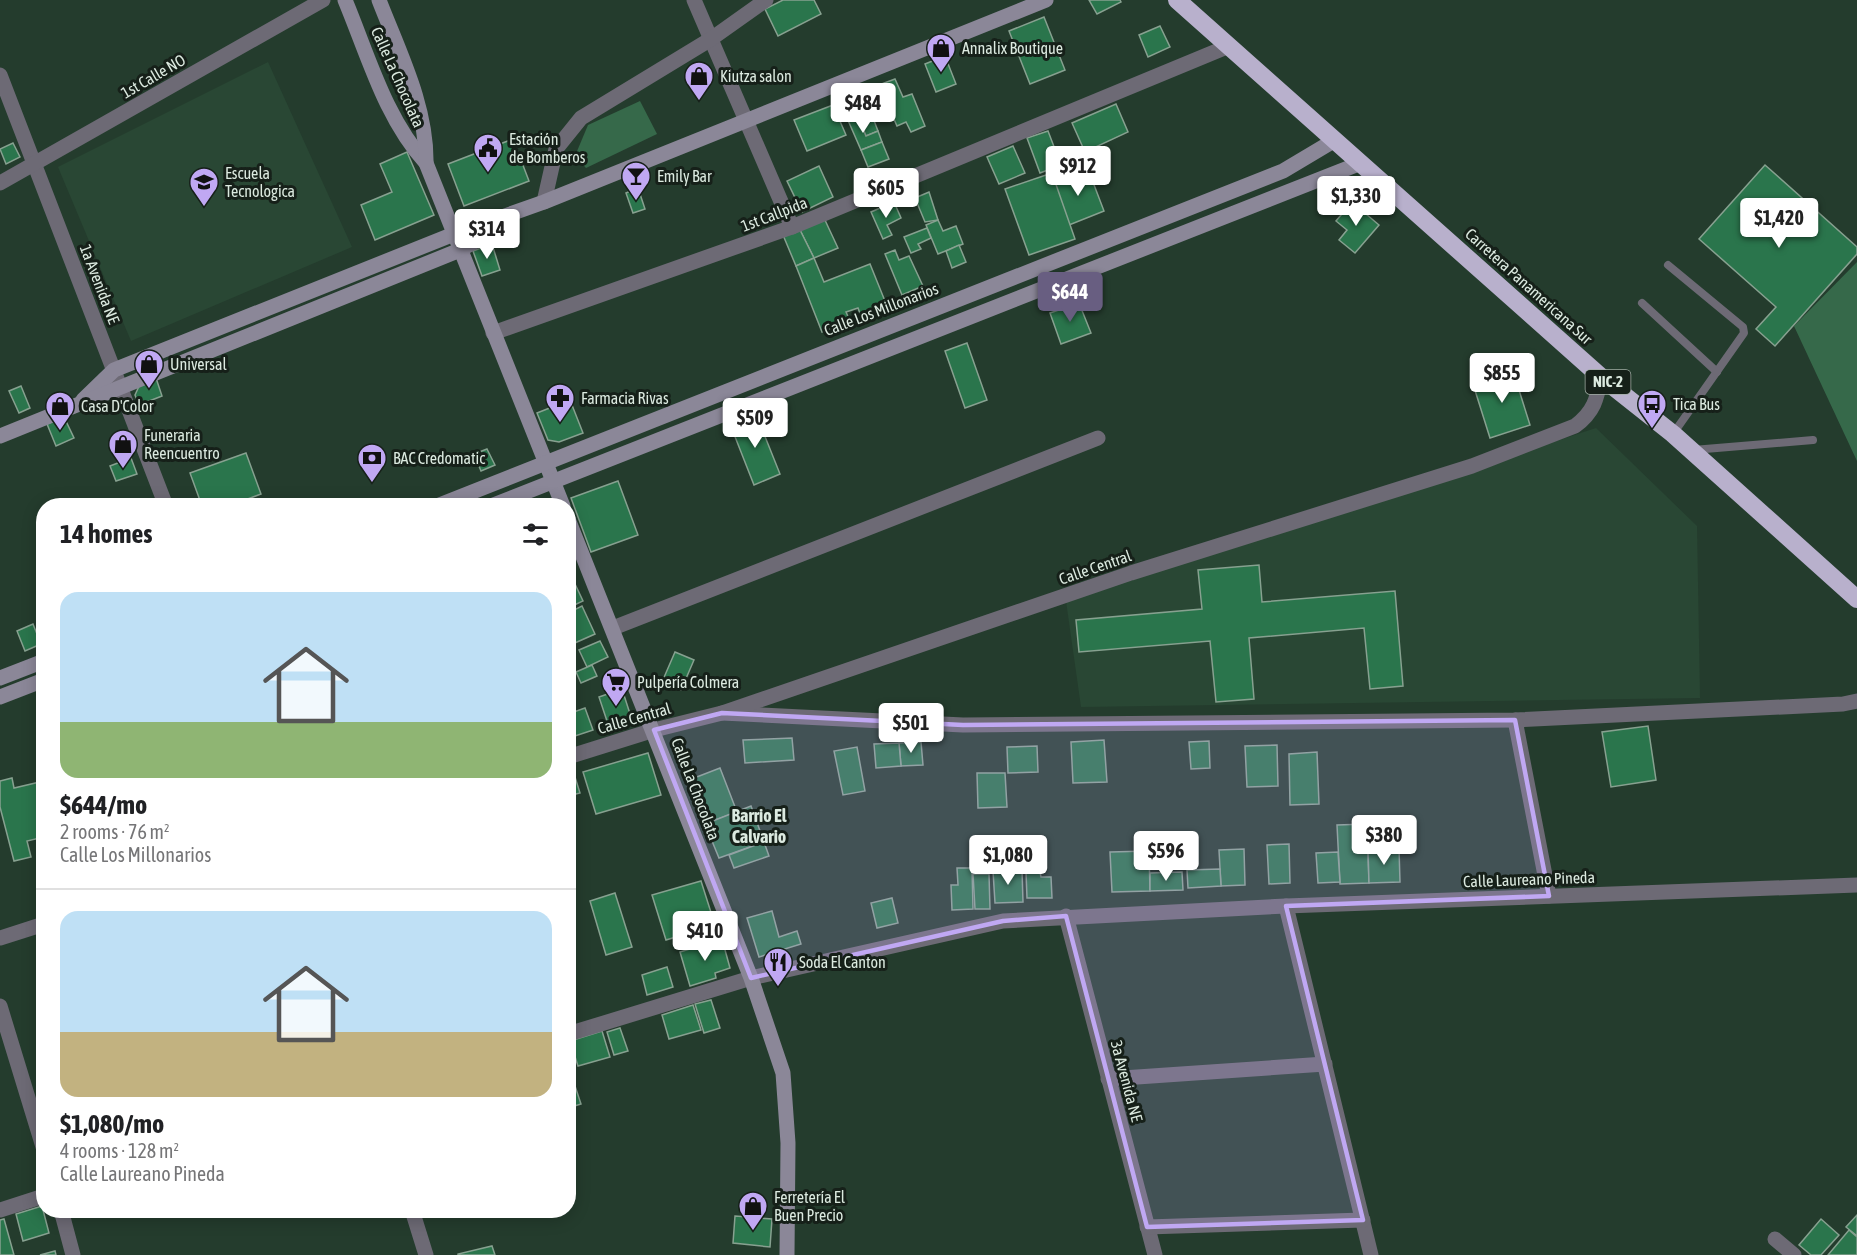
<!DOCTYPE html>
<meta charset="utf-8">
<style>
body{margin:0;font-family:"Asap Condensed",sans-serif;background:#f2f2f2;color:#202124;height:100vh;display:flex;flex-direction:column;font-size:22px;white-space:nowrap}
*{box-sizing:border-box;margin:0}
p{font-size:20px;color:#757577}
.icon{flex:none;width:33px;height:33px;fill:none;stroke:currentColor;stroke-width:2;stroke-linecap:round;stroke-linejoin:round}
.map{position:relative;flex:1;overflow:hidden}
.panel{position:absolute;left:36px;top:498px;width:540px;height:720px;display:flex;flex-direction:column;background:#fff;border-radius:24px;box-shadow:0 3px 15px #0003}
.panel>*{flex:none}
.price{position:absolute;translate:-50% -51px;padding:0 14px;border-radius:6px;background:#fff;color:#222;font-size:20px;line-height:39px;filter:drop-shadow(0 2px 3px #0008)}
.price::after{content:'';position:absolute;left:50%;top:36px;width:18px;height:14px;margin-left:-9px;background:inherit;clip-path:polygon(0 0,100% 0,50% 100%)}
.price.current{background:#685e81;color:#fff}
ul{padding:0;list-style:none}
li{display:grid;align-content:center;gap:12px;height:318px;padding:0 24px}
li+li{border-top:2px solid #e0e0e0}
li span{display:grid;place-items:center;height:186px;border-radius:18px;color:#555}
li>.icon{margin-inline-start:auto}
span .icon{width:108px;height:108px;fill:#fffc;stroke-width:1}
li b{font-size:26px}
h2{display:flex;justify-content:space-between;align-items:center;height:72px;padding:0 24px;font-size:26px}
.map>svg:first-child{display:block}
.built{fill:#294734}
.green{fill:#36694a}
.building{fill:#2a754c;stroke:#87a190;stroke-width:1.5}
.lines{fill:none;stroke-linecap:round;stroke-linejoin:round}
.lane{stroke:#6d6a75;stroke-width:8}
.street{stroke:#6d6a75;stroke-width:15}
.secondary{stroke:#8b8798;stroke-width:15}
.highway{stroke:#b8b0cc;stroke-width:18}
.marked{fill:#c0a8f3;fill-opacity:0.2;stroke:#c0a8f3;stroke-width:4.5;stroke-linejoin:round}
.labels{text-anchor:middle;stroke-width:6;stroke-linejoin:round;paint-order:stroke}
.shield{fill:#162019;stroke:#a1ada4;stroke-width:1.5}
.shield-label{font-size:15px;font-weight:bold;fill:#dceae0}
.poi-label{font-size:16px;fill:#dceae0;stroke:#162019;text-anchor:start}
.street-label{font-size:16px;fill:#dceae0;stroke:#162019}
.neighbourhood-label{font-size:18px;font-weight:bold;fill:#dceae0;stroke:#162019}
</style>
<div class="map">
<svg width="1857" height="1255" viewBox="0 0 1857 1255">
<rect width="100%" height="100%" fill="#243c2d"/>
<g class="built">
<polygon points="268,62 352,247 131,341 58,167"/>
<polygon points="1596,428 1697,526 1700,698 1081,707 1066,601"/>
</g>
<g class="green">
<polygon points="640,101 657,134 586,168 575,156 588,125"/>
<polygon points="1857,262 1857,461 1794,326"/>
</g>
<g class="building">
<polygon points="783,0 814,0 821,14 778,36 765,9"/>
<polygon points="1089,0 1120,0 1121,2 1097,14"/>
<polygon points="1044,17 1065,70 1030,84 1009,31"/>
<polygon points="1160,26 1170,47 1148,57 1139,35"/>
<polygon points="945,56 956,84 936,92 925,64"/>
<polygon points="895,79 903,97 912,94 925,126 911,132 906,122 897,126 879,85"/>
<polygon points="862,91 868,104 845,114 839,101"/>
<polygon points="1116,104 1128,132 1085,152 1072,123"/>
<polygon points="833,105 846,135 807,151 794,120"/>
<polygon points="870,110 878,131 866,136 857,115"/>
<polygon points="857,115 866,136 878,131 882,142 861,150 847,118"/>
<polygon points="1048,131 1061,165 1040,173 1027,138"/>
<polygon points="513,139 529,181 464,206 448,164"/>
<polygon points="882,142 889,159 868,167 861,150"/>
<polygon points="13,143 20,157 6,164 0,149"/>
<polygon points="1013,146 1025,173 999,184 987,157"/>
<polygon points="407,152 434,215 375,240 361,205 392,192 380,164"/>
<polygon points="1765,165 1857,247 1857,254 1775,346 1756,329 1776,307 1699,239"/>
<polygon points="819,166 833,197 802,212 787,181"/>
<polygon points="1088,169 1104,211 1069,225 1053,182"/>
<polygon points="1052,173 1075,239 1029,255 1005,189"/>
<polygon points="638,188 645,209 633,213 626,193"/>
<polygon points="929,192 938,220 925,222 915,198"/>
<polygon points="894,202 901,218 887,225 892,235 883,239 871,212"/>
<polygon points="1352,202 1379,225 1355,253 1339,240 1347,230 1336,221"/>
<polygon points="824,218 838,248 814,258 800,230"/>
<polygon points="938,220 943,231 956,226 963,244 938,254 926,225"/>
<polygon points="927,228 931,238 918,244 921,249 911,253 904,237"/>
<polygon points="800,230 814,258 796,266 783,235"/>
<polygon points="492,244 500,270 482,276 473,251"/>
<polygon points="959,245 966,262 952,268 946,251"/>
<polygon points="895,250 899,260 909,256 923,286 902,295 885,254"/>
<polygon points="814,258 824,282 870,264 887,306 861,316 858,308 846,312 850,321 822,332 796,266"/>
<polygon points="1079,303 1091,333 1061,344 1050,313"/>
<polygon points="967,343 987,400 965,408 945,351"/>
<polygon points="1513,371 1530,425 1490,438 1473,384"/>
<polygon points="156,378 162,396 139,405 135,395 140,384"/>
<polygon points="21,386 30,408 19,413 9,391"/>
<polygon points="570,400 583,433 559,442 548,440 537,413"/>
<polygon points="756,414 780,474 754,485 730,424"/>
<polygon points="64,417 74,438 56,446 47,424"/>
<polygon points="487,449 495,465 481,471 474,454"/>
<polygon points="246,453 261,494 229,506 202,506 190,473"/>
<polygon points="131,458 137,474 116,481 110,466"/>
<polygon points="618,481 638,535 591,552 571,498"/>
<polygon points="1259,565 1262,602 1395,591 1403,686 1370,689 1364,628 1249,638 1254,699 1216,702 1210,641 1079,652 1076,620 1202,609 1198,570"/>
<polygon points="575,584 583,601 568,608 568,587"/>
<polygon points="582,606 595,634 568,646 568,613"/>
<polygon points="33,624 41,644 25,651 17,631"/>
<polygon points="600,641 608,657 587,667 579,650"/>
<polygon points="675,652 694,660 681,690 662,682"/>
<polygon points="592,665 597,676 581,683 576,672"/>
<polygon points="622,689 632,720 609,727 599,697"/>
<polygon points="585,708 593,730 569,738 568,714"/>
<polygon points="1648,726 1656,780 1611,787 1602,732"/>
<polygon points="792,738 794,760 745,763 743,740"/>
<polygon points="1104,740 1107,782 1073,783 1071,742"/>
<polygon points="1209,741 1210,768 1191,769 1189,742"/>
<polygon points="921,742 923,765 901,766 899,743"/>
<polygon points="899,743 901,766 876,768 874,744"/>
<polygon points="1277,745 1278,786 1247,787 1245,746"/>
<polygon points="1037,746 1038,772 1008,773 1007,747"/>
<polygon points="857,747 865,791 843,795 834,751"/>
<polygon points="1317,752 1319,804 1290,805 1289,754"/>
<polygon points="648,753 661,795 596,814 583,772"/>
<polygon points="720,768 737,812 705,824 689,780"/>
<polygon points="977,773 1005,773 1007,807 978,808"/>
<polygon points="574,774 580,793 568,796 568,776"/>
<polygon points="12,778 14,788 44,781 44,837 27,841 31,857 14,861 0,807 0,781"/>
<polygon points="751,806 764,842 719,858 705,824"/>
<polygon points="1367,824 1369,883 1340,884 1337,825"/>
<polygon points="764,842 769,856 734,868 729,855"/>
<polygon points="1289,844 1290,883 1269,884 1267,845"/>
<polygon points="1399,848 1400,882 1369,883 1368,849"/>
<polygon points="1244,849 1245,885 1221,886 1219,850"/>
<polygon points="1149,851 1150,891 1112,892 1110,852"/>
<polygon points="1338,852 1340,882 1318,883 1316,853"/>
<polygon points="988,853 989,873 974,873 973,854"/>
<polygon points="957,868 972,868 973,909 952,910 951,885 958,885"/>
<polygon points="1220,869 1221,886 1188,888 1187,870"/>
<polygon points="1022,870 1023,902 995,903 993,871"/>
<polygon points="1026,872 1040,872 1041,877 1051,877 1052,898 1027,898"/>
<polygon points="1182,872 1183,890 1150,891 1150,873"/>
<polygon points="973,874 989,874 990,909 975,909"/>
<polygon points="701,881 715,925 666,940 652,895"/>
<polygon points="615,893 632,947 606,955 590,901"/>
<polygon points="892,898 898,923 877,928 871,903"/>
<polygon points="772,911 779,937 797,931 801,944 759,957 747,918"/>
<polygon points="722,939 730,968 715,973 716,978 690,986 680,952"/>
<polygon points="667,967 673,987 647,995 642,975"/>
<polygon points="711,1000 720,1028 704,1033 695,1004"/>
<polygon points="693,1005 701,1030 669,1039 662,1015"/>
<polygon points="620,1028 628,1051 614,1055 607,1032"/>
<polygon points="602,1031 610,1057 578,1066 570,1041"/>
<polygon points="568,1065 581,1104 568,1108"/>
<polygon points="42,1206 49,1233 23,1241 16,1214"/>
<polygon points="1857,1215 1857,1236 1846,1227"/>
<polygon points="735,1216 772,1219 770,1247 733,1243"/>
<polygon points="4,1219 14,1255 0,1255 0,1220"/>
<polygon points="1821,1219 1839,1235 1821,1255 1811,1255 1799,1245"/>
<polygon points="1849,1230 1857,1237 1857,1255 1828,1255"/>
<polygon points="492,1246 495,1255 458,1255 458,1254"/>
<polygon points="55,1251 56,1255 40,1255"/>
</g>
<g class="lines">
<g class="lane">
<polyline points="1668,265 1743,327 1744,333 1673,434"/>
<polyline points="1642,303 1717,372"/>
<polyline points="1693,450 1813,440"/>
</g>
<g class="street">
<polyline points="694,0 792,227"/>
<polyline points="0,75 166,506"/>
<polyline points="0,183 323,0"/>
<polyline points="544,202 556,149 581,118 711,39 766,0"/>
<polyline points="493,333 792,227 1229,46"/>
<polyline points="613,628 1098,438"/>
<polyline points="722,713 963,725 1515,720 1843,704 1857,701"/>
<polyline points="1515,720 1549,896"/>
<path d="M568,757l86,-27 68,-17 409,-140 341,-107 103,-40c19,-14 22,-27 26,-49"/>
<polyline points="1286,906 1371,1255"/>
<polyline points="1066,916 1155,1255"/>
<polyline points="0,938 44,924"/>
<polyline points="0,1006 44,1150"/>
<polyline points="568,1034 751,978 1003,921 1286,906 1857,885"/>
<polyline points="1108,1079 1325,1064"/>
<polyline points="0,1210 44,1196"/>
<polyline points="61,1210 73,1255"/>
<polyline points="412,1210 426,1255"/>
<polyline points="1147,1227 1363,1220"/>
<polyline points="1775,1239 1794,1255"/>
</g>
<g class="secondary">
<path d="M345,0c23,55 40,118 81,163l137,343"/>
<path d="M379,0c20,52 48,106 47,163"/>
<polyline points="83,400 114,370 454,234 544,202 1046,0"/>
<polyline points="0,436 460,250 511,221"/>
<polyline points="437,506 1283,171 1335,140"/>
<polyline points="491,506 1361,163"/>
<polyline points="568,519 751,978 783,1073 788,1143 787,1255"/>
<polyline points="0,678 44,661"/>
<polyline points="0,697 44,680"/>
</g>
<polyline class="highway" points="1177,0 1601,377 1673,434 1857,599"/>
</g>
<path class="marked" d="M722,713l241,12 552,-5 34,176 -263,10 77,314 -216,7 -81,-311 -63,5 -252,57 -97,-248z"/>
<defs>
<g id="shop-pin" transform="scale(1.5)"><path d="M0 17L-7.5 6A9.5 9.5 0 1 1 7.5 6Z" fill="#c0a8f3" stroke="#162019"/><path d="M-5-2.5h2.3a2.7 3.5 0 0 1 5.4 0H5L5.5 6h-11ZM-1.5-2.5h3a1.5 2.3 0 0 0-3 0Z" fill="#111"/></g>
<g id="civic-pin" transform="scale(1.5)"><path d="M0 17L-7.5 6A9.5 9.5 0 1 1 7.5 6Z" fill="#c0a8f3" stroke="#162019"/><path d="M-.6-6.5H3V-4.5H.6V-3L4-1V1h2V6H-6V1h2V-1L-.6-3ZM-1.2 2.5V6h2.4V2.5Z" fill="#111"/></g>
<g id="bar-pin" transform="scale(1.5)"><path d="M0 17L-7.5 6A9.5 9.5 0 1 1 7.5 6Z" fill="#c0a8f3" stroke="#162019"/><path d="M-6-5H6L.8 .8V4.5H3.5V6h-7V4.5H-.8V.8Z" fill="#111"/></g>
<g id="school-pin" transform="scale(1.5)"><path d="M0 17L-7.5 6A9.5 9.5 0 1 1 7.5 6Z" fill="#c0a8f3" stroke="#162019"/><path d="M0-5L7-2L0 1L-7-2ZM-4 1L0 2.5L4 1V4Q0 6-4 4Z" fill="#111"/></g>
<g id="pharmacy-pin" transform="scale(1.5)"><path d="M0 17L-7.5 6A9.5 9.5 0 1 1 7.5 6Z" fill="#c0a8f3" stroke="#162019"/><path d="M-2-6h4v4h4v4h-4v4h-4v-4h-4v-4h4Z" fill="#111"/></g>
<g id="bus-pin" transform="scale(1.5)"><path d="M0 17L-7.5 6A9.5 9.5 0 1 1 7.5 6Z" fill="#c0a8f3" stroke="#162019"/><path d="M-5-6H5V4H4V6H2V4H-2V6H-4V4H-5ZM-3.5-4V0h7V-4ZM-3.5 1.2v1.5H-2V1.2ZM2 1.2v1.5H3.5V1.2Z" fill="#111"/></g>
<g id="bank-pin" transform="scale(1.5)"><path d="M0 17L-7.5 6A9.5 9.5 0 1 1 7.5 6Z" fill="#c0a8f3" stroke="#162019"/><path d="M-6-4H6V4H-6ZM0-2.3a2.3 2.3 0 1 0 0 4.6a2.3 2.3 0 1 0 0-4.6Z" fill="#111"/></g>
<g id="supermarket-pin" transform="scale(1.5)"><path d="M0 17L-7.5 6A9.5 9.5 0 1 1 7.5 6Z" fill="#c0a8f3" stroke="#162019"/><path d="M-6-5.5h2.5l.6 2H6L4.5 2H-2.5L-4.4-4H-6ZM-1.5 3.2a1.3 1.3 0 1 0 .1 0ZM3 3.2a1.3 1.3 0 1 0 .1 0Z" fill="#111"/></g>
<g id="restaurant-pin" transform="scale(1.5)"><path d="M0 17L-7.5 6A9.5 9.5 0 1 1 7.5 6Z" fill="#c0a8f3" stroke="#162019"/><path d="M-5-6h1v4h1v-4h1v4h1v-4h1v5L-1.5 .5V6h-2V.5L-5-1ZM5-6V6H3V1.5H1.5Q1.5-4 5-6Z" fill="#111"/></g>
</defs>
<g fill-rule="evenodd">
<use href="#shop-pin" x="941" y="48"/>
<use href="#shop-pin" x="699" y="76"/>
<use href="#civic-pin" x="488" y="148"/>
<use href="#bar-pin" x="636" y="176"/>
<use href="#school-pin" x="204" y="182"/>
<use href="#shop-pin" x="149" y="364"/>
<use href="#pharmacy-pin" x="560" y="398"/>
<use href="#bus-pin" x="1652" y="404"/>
<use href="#shop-pin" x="60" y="406"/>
<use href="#shop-pin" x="123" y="444"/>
<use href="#bank-pin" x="372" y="458"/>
<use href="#supermarket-pin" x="616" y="682"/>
<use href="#restaurant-pin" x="778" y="962"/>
<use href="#shop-pin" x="753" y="1206"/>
</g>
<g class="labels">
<rect class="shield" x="1585.5" y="370" width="45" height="24" rx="4.5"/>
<g class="shield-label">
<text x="1608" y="387">NIC-2</text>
</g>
<g class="poi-label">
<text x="962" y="54">Annalix Boutique</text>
<text x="720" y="82">Kiutza salon</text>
<text x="509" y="145">Estación<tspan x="509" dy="18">de Bomberos</tspan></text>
<text x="225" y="179">Escuela<tspan x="225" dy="18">Tecnologica</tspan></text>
<text x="657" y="182">Emily Bar</text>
<text x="170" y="370">Universal</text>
<text x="581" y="404">Farmacia Rivas</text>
<text x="1673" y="410">Tica Bus</text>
<text x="81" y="412">Casa D'Color</text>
<text x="144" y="441">Funeraria<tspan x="144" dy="18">Reencuentro</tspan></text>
<text x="393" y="464">BAC Credomatic</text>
<text x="637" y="688">Pulpería Colmera</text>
<text x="799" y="968">Soda El Canton</text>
<text x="774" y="1203">Ferretería El<tspan x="774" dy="18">Buen Precio</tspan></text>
</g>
<g class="street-label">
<text transform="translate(153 76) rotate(-30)" y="6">1st Calle NO</text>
<text transform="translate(398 77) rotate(66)" y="6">Calle La Chocolata</text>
<text transform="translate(774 214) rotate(-21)" y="6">1st Callpida</text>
<text transform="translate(100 284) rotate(69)" y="6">1a Avenida NE</text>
<text transform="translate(1529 286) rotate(42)" y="6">Carretera Panamericana Sur</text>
<text transform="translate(881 309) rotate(-21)" y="6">Calle Los Millonarios</text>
<text transform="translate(1095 567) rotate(-19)" y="6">Calle Central</text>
<text transform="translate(634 718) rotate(-16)" y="6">Calle Central</text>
<text transform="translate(696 789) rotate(69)" y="6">Calle La Chocolata</text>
<text transform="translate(1529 879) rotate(-2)" y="6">Calle Laureano Pineda</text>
<text transform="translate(1127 1081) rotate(75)" y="6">3a Avenida NE</text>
</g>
<g class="neighbourhood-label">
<text x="759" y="822">Barrio El<tspan x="759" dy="21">Calvario</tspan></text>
</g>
</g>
</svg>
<b class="price" style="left:863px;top:134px">$484</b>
<b class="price" style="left:1078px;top:197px">$912</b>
<b class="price" style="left:886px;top:219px">$605</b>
<b class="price" style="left:1356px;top:227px">$1,330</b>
<b class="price" style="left:1779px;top:249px">$1,420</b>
<b class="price" style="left:487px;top:260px">$314</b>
<b class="price current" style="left:1070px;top:323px">$644</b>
<b class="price" style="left:1502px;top:404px">$855</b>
<b class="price" style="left:755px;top:449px">$509</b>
<b class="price" style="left:911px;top:754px">$501</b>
<b class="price" style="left:1384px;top:866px">$380</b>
<b class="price" style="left:1166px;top:882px">$596</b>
<b class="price" style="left:1008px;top:886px">$1,080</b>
<b class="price" style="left:705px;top:962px">$410</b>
<section class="panel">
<h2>14 homes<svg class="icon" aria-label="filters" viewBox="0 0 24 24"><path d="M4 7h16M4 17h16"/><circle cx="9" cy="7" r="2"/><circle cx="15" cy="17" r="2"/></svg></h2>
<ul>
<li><span style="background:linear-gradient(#bfe0f5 70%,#8fb573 0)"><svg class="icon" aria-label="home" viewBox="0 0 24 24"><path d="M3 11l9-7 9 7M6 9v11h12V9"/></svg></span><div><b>$644/mo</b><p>2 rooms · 76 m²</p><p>Calle Los Millonarios</p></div></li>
<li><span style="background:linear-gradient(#bfe0f5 65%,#c2b280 0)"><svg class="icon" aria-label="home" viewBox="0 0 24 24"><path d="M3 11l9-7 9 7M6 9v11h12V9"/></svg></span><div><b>$1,080/mo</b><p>4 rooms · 128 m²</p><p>Calle Laureano Pineda</p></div></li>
</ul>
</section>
</div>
